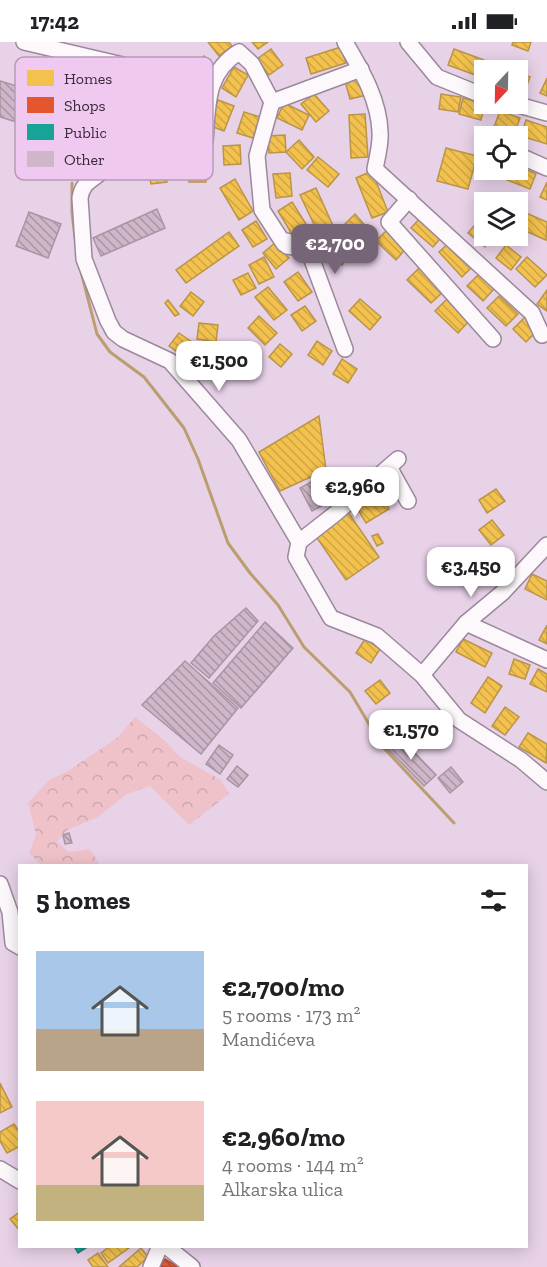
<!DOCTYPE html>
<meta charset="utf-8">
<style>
body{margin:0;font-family:"Zilla Slab",serif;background:#f6f6f6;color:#202124;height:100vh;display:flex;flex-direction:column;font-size:22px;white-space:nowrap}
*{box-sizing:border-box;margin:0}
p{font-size:20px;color:#757577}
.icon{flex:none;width:33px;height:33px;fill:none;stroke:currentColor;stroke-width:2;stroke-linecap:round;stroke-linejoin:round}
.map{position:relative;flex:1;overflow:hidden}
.details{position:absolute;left:18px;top:822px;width:510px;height:384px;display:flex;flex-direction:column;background:#fff;border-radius:0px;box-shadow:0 3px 15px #0003}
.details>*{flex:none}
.needle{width:39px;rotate:202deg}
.tools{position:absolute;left:474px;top:18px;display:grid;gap:12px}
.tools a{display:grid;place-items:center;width:54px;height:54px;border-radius:0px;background:#fff;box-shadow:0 3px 15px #0003;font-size:30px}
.price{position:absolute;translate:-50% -51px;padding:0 14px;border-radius:12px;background:#fff;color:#222;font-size:20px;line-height:39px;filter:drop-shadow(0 2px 3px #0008)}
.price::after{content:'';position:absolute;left:50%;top:36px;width:18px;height:14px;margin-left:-9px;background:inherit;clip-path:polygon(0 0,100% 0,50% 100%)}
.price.on{background:#766577;color:#fff}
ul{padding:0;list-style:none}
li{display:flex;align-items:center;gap:18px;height:150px;padding:0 18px}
li span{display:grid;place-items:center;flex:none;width:168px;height:120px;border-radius:0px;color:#555}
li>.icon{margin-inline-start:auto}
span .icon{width:72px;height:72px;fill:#fffc;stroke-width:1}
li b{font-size:26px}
h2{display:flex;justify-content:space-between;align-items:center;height:72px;padding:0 18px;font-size:26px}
.status{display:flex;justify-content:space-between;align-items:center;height:42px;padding:0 30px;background:#fff;direction:ltr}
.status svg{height:16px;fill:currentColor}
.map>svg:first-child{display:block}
.forest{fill:url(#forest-crowns)}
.homes{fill:url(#homes-back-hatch);stroke:#ba9448;stroke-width:1.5}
.shops{fill:url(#shops-back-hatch);stroke:#b14a32;stroke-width:1.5}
.public{fill:url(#public-back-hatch);stroke:#217f7c;stroke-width:1.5}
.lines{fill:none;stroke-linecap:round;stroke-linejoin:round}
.stream{stroke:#bb9e6f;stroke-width:3}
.building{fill:url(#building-back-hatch);stroke:#a895a4;stroke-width:1.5}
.minor-casing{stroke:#9a899a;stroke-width:18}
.minor{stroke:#fcf8fc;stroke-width:15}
.key{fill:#f0c9f1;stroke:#b999ba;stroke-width:1.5}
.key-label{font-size:16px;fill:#392a3a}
</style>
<div class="status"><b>17:42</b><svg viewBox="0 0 49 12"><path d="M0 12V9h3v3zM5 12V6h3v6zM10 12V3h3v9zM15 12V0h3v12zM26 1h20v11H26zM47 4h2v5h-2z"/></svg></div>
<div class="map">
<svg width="547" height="1225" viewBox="0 0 547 1225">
<defs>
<pattern id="forest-crowns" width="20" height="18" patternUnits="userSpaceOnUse" patternTransform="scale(1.5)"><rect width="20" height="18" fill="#efc2c9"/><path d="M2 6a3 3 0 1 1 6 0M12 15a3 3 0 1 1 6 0" fill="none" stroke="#cea7ad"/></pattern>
<pattern id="homes-back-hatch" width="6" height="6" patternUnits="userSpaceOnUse" patternTransform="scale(1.5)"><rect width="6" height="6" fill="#f2c14e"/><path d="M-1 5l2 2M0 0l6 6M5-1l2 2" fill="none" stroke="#d0a645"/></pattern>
<pattern id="shops-back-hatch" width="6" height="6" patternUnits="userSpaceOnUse" patternTransform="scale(1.5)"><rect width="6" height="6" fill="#e4572e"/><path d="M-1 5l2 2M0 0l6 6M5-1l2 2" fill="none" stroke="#ba4828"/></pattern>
<pattern id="public-back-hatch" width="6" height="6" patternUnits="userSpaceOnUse" patternTransform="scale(1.5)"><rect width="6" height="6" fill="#17a398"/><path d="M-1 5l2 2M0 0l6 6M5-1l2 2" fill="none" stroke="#16857d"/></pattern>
<pattern id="building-back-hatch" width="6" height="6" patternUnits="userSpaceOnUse" patternTransform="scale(1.5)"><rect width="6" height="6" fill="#cfb7c9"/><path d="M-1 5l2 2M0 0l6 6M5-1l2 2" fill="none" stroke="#a995a4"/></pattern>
</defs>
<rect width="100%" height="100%" fill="#e8d2e8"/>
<polygon class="forest" points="135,675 164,698 180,715 221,738 229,752 189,783 150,744 127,752 98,775 67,788 57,800 69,810 90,807 100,823 41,823 29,811 36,793 28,761 49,738 68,729 117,696"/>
<g class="homes">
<polygon points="208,0 229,0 232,4 219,14"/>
<polygon points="252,0 268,0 258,7"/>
<polygon points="513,0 531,0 528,9 512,3"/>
<polygon points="341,5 346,21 311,32 306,16"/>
<polygon points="271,7 283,23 269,33 257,17"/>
<polygon points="454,7 484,18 478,34 448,23"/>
<polygon points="204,14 217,25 200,45 187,34"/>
<polygon points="498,24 511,28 497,28"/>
<polygon points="234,25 248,33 236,55 222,46"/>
<polygon points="518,31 530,35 524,51 518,49"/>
<polygon points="362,34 367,53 350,57 345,39"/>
<polygon points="547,36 547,54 540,51"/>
<polygon points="314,52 329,69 316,80 301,62"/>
<polygon points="441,52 461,55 458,70 439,67"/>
<polygon points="463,56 485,62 481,78 459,72"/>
<polygon points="218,58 234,64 224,89 208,83"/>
<polygon points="284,61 309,73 302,88 277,76"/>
<polygon points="500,69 520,76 514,92 494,85"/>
<polygon points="244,70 260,75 253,96 237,91"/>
<polygon points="365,72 368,115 351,116 349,73"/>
<polygon points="526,78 547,85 547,102 521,94"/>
<polygon points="285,93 286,110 269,111 268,94"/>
<polygon points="299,98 314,115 302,127 286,110"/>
<polygon points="240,103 241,122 224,123 223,104"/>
<polygon points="446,106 477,114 468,147 437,139"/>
<polygon points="189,109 205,109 206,140 189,140"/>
<polygon points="163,114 167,140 151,142 146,117"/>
<polygon points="318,115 339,132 328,145 307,128"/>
<polygon points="518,124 536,132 530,147 505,137 509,128 518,128"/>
<polygon points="372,129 388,170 372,176 356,136"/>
<polygon points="290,131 292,154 276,156 273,132"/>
<polygon points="235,137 253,169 239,178 220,146"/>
<polygon points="547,140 547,158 540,155"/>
<polygon points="316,146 334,186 319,193 300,153"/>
<polygon points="292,160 308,185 293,194 278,169"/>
<polygon points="518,164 523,167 518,178"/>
<polygon points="526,171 547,180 546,198 519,186"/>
<polygon points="355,172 369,188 357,199 343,184"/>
<polygon points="422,174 444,192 433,205 411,186"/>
<polygon points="479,178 484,182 484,194 494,194 485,205 468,191"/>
<polygon points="256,179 267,197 253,205 242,188"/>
<polygon points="388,187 407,205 396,218 376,199"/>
<polygon points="229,190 239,204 186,241 176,228"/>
<polygon points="330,192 352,210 342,223 320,205"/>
<polygon points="451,199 474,223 462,235 439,210"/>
<polygon points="276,200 289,216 276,227 263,211"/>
<polygon points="506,203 521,215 511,228 496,216"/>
<polygon points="264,215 274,235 259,242 249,223"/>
<polygon points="527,215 547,233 535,245 516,227"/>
<polygon points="419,226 443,250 431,261 407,238"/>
<polygon points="298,230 312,250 298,259 284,240"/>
<polygon points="248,231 256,246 241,253 233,238"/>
<polygon points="479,232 494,247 483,259 467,244"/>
<polygon points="268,245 287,268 274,278 255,255"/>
<polygon points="547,248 547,269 537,262"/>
<polygon points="191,250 204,260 193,274 180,264"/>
<polygon points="499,254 518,272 506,284 487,266"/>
<polygon points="360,257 381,275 370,288 349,269"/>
<polygon points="447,257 469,279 458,291 435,269"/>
<polygon points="168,258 179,272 175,274 165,261"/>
<polygon points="305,264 316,279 302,289 291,273"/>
<polygon points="259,274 277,291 265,303 248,286"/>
<polygon points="525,275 538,288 526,300 513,287"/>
<polygon points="199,281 218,283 216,300 197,297"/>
<polygon points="179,291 212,314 202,327 169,304"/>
<polygon points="317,299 332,309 323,323 308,313"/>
<polygon points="280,302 292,312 281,325 269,315"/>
<polygon points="342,317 357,327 348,341 333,332"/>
<polygon points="319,374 326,428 280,449 259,410"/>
<polygon points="349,426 352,453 335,455 332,428"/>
<polygon points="496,447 505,459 487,471 479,458"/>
<polygon points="381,453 389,467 366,481 357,466"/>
<polygon points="348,470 379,515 346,538 315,493"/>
<polygon points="492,478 504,493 491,503 479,488"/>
<polygon points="378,492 383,501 377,504 372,494"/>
<polygon points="532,532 547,539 547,558 525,547"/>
<polygon points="547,583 547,602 539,598"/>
<polygon points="365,597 380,607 371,621 356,611"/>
<polygon points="463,597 492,611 485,625 456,610"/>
<polygon points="514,617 530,623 525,637 509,632"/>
<polygon points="538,627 547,632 547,650 530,642"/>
<polygon points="488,635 502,644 485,671 471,661"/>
<polygon points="380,638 390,651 376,662 365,649"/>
<polygon points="505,665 519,675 505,693 492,684"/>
<polygon points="528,691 547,702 546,721 519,705"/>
<polygon points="0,1041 12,1065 0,1071"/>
<polygon points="14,1082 20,1091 20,1104 7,1111 0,1099 0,1090"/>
<polygon points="20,1170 20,1189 10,1177"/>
<polygon points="110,1204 128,1204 129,1206 108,1221 101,1211"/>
<polygon points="141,1206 148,1215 137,1225 119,1225"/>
<polygon points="98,1211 108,1225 93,1225 88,1218"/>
</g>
<polygon class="shops" points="165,1217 178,1225 160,1225"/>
<polygon class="public" points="74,1204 89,1204 78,1211"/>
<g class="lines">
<g class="stream">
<polyline points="72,141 72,170 75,196"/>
<polyline points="80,226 97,292 110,310 144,335 184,386 198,417 228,501 250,531 278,563 304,605 350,650 382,704 454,781"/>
</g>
</g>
<g class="building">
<polygon points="0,39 59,57 49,90 0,75"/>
<polygon points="157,167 165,186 101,214 93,196"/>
<polygon points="29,170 61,182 48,216 16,204"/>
<polygon points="315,438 327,461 312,469 300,446"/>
<polygon points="246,566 258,579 209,636 191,621 214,594"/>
<polygon points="265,580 293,606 241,666 213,641"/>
<polygon points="185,619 238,666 201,712 142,663"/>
<polygon points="398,693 436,733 424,744 386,705"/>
<polygon points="219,703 233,713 220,732 206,722"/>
<polygon points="237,724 248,733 238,745 227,737"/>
<polygon points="451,725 463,740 450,751 438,736"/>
<polygon points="69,791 72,801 65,802 63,793"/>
</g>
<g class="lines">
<g class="minor-casing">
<g id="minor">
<path d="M24,0l103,24 3,3v7l-23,89c-9,15 -24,13 -27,33l4,61 24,62 6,11 9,7 47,22 69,79 60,102 -3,15 35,61 46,18 45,39 37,45 62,40 26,22"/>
<path d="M345,0c16,28 34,57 35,90 1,12 -3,26 -5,37l157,144 10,22"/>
<polyline points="408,0 437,35 484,54"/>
<polyline points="272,60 257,114 262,168 284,202 287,199 287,204 308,207 345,307"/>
<polyline points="272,60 361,27"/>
<polyline points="515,62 547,71"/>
<path d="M205,100c3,-36 0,-69 34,-90l13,12 20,38"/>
<polyline points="518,113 547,126"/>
<polyline points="409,157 389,180 493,297"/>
<polyline points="389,425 408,459"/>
<polyline points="299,500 336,471 398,417"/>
<polyline points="466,581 547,618"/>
<polyline points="422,633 466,581 502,551 547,503"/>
<polyline points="0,842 10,870 13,901 20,905"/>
<polyline points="0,1127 20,1139"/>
<polyline points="166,1204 192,1225"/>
<polyline points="151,1225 160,1204"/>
</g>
</g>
<use href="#minor" class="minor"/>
</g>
<rect x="15" y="15" width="198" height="123" rx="9" class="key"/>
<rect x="27" y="28" width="27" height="16" fill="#f2c14e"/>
<rect x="27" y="55" width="27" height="16" fill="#e4572e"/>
<rect x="27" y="82" width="27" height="16" fill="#17a398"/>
<rect x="27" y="109" width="27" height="16" fill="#cfb7c9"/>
<g class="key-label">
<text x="64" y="42">Homes</text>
<text x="64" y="69">Shops</text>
<text x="64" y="96">Public</text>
<text x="64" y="123">Other</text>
</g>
</svg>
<div class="tools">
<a><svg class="needle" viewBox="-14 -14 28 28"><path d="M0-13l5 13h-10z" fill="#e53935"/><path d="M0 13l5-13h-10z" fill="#757577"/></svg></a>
<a><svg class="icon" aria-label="locate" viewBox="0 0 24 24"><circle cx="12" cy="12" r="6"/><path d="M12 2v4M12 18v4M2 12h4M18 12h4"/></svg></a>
<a><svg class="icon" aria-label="layers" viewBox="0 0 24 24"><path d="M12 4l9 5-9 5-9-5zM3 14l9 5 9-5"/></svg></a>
</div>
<b class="price on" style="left:335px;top:233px">€2,700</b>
<b class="price" style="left:219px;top:350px">€1,500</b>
<b class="price" style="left:355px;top:476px">€2,960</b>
<b class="price" style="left:471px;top:556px">€3,450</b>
<b class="price" style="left:411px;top:719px">€1,570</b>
<section class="details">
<h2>5 homes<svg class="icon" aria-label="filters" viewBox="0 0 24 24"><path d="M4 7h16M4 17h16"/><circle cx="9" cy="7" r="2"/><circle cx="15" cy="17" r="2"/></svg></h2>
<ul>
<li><span style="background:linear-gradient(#a9c7e8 65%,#b9a48a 0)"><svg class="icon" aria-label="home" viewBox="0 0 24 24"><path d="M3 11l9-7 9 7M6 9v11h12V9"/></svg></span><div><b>€2,700/mo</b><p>5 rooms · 173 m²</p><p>Mandićeva</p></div></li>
<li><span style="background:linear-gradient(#f6c9c9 70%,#c2b280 0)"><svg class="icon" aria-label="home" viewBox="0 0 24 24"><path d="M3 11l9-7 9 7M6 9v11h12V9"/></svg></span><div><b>€2,960/mo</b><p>4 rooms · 144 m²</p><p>Alkarska ulica</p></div></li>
</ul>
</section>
</div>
